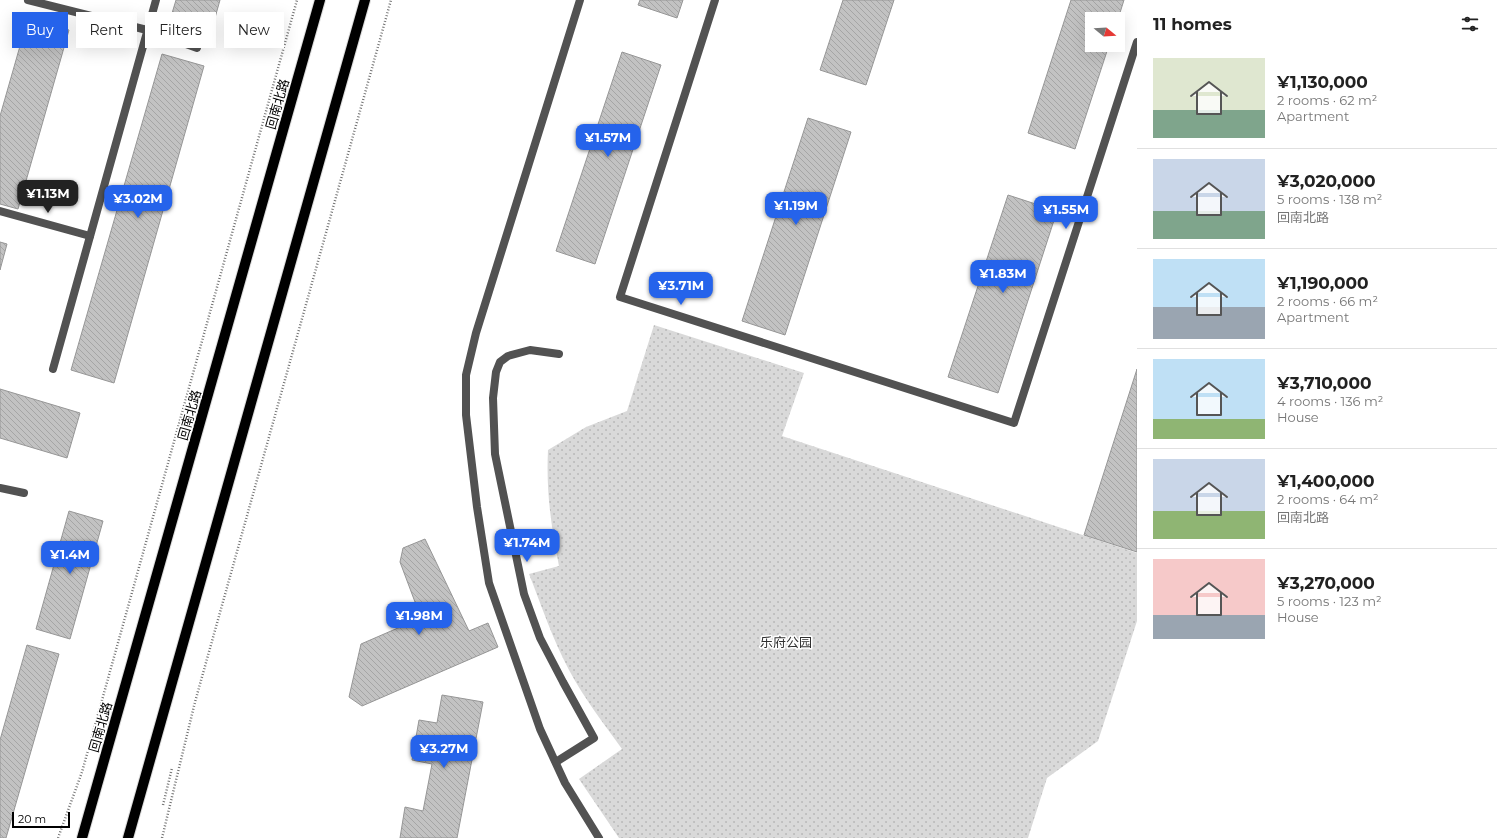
<!DOCTYPE html>
<meta charset="utf-8">
<style>
body{margin:0;font-family:Montserrat,"Noto Sans SC",sans-serif;background:#f2f2f2;color:#222;height:100vh;display:flex;flex-direction:column;font-size:15px;white-space:nowrap}
*{box-sizing:border-box;margin:0}
p{font-size:13px;color:#767676}
.icon{flex:none;width:22px;height:22px;fill:none;stroke:currentColor;stroke-width:2;stroke-linecap:round;stroke-linejoin:round}
.map{position:relative;flex:1;overflow:hidden}
.sheet{display:flex;flex-direction:column;background:#fff;width:360px}
.sheet>*{flex:none}
.guide{position:absolute;left:12px;top:12px;width:380px;height:36px;display:flex;gap:8px}
.needle{width:26px;rotate:108deg}
.controls{position:absolute;left:1085px;top:12px;display:grid;gap:8px}
.controls a{display:grid;place-items:center;width:40px;height:40px;border-radius:0px;background:#fff;box-shadow:0 4px 16px #0002;font-size:20px}
.scale{position:absolute;left:12px;bottom:10px;width:58px;box-sizing:border-box;padding-left:4px;border:2px solid #000;border-top:0;font-size:11px;line-height:14px;white-space:nowrap;color:#000;-webkit-text-stroke:3px #fff;paint-order:stroke}
.price{position:absolute;translate:-50% -34px;padding:0 9px;border-radius:8px;background:#2563eb;color:#fff;font-size:13px;line-height:26px;filter:drop-shadow(0 1px 2px #0008)}
.price::after{content:'';position:absolute;left:50%;top:24px;width:12px;height:9px;margin-left:-6px;background:inherit;clip-path:polygon(0 0,100% 0,50% 100%)}
.price.active{background:#222;color:#fff}
ul{padding:0;list-style:none}
li{display:flex;align-items:center;gap:12px;height:100px;padding:0 16px}
li+li{border-top:1px solid #e0e0e0}
li span{display:grid;place-items:center;flex:none;width:112px;height:80px;border-radius:0px;color:#555}
li>.icon{margin-inline-start:auto}
span .icon{width:48px;height:48px;fill:#fffc;stroke-width:1}
li b{font-size:17px}
h2{display:flex;justify-content:space-between;align-items:center;height:48px;padding:0 16px;font-size:17px}
.tag{padding:0 14px;border-radius:0px;background:#fff;box-shadow:0 4px 16px #0002;font-size:14px;line-height:36px}
.tag.active{background:#2563eb;color:#fff}
main{display:flex;flex:1;min-height:0}
.map>svg:first-child{display:block}
.grass{fill:url(#grass-dots)}
.building{fill:url(#building-back-hatch);stroke:#969696}
.lines{fill:none;stroke-linecap:round;stroke-linejoin:round}
.primary-casing{stroke:#dbdbdb;stroke-width:12}
.path{stroke:#747474;stroke-width:2.5;stroke-dasharray:1 2;stroke-linecap:butt}
.lane{stroke:#525252;stroke-width:8}
.street{stroke:#525252;stroke-width:8}
.primary{stroke:#000;stroke-width:10}
.labels{text-anchor:middle;stroke-width:3;stroke-linejoin:round;paint-order:stroke}
.street-label{font-size:13px;fill:#000;stroke:#fff}
.park-label{font-size:13px;fill:#303030;stroke:#fff}
</style>
<main>
<div class="map">
<svg width="1137" height="838" viewBox="0 0 1137 838">
<defs>
<pattern id="grass-dots" width="8" height="8" patternUnits="userSpaceOnUse"><rect width="8" height="8" fill="#d9d9d9"/><path d="M2 2h.1M6 6h.1" fill="none" stroke="#b8b8b8" stroke-width="1.8" stroke-linecap="round"/></pattern>
<pattern id="building-back-hatch" width="6" height="6" patternUnits="userSpaceOnUse"><rect width="6" height="6" fill="#c2c2c2"/><path d="M-1 5l2 2M0 0l6 6M5-1l2 2" fill="none" stroke="#a5a5a5"/></pattern>
</defs>
<rect width="100%" height="100%" fill="#fff"/>
<path class="grass" d="M654,325l150,48 -22,63 355,117v68l-39,120 -51,37 -19,60h-409l-40,-59 43,-30c-18,-25 -38,-51 -53,-79 -16,-30 -27,-63 -40,-96l30,-8c-8,-40 -13,-75 -11,-116l38,-23 41,-16z"/>
<g class="building">
<polygon points="176,0 220,0 211,32 170,20"/>
<polygon points="640,0 683,0 677,18 638,5"/>
<polygon points="843,0 894,0 866,85 820,70"/>
<polygon points="1071,0 1124,0 1118,19 1092,19 1092,45 1109,45 1075,149 1028,133"/>
<polygon points="28,18 69,30 18,209 0,204 0,116"/>
<polygon points="622,52 661,65 595,264 556,251"/>
<polygon points="162,54 204,66 114,383 71,370"/>
<polygon points="808,118 851,132 785,335 742,321"/>
<polygon points="1008,195 1057,211 998,393 948,377"/>
<polygon points="0,242 7,244 0,270"/>
<polygon points="1137,369 1137,552 1084,535"/>
<polygon points="0,389 80,413 67,458 0,438"/>
<polygon points="69,511 103,521 70,639 36,629"/>
<polygon points="425,539 469,631 488,623 498,647 362,706 349,697 361,644 421,618 400,562 403,548"/>
<polygon points="27,645 59,654 6,838 0,838 0,740"/>
<polygon points="442,695 483,702 457,838 400,838 405,807 423,811 432,764 412,760 419,720 437,723"/>
</g>
<g class="lines">
<g class="primary-casing">
<g id="primary">
<polyline points="82,838 320,0"/>
<polyline points="128,838 365,0"/>
</g>
</g>
<g class="path">
<polyline points="163,805 172,768"/>
<polyline points="58,838 82,772 297,0"/>
<polyline points="162,838 195,702 391,0"/>
</g>
<polyline class="lane" points="580,0 476,333 466,375 466,415 477,507 489,583 540,729 565,783 599,838"/>
<g class="street">
<polyline points="28,0 147,30 197,48"/>
<polyline points="715,0 620,297 1014,423 1137,42"/>
<polyline points="0,211 90,236"/>
<polyline points="53,369 156,0"/>
<polyline points="0,488 24,493"/>
<polyline points="556,762 594,738 563,682 540,638 524,594 495,454 493,398 496,372 500,362 508,356 530,350 559,354"/>
</g>
<use href="#primary" class="primary"/>
</g>
<g class="labels">
<g class="street-label">
<text transform="translate(277 104) rotate(-74)" y="5">回南北路</text>
<text transform="translate(189 415) rotate(-74)" y="5">回南北路</text>
<text transform="translate(100 727) rotate(-74)" y="5">回南北路</text>
</g>
<g class="park-label">
<text x="786" y="647">乐府公园</text>
</g>
</g>
</svg>
<div class="controls">
<a><svg class="needle" viewBox="-14 -14 28 28"><path d="M0-13l5 13h-10z" fill="#e53935"/><path d="M0 13l5-13h-10z" fill="#767676"/></svg></a>
</div>
<div class="scale">20 m</div>
<b class="price" style="left:608px;top:158px">¥1.57M</b>
<b class="price active" style="left:48px;top:214px">¥1.13M</b>
<b class="price" style="left:138px;top:219px">¥3.02M</b>
<b class="price" style="left:796px;top:226px">¥1.19M</b>
<b class="price" style="left:1066px;top:230px">¥1.55M</b>
<b class="price" style="left:1003px;top:294px">¥1.83M</b>
<b class="price" style="left:681px;top:306px">¥3.71M</b>
<b class="price" style="left:527px;top:563px">¥1.74M</b>
<b class="price" style="left:70px;top:575px">¥1.4M</b>
<b class="price" style="left:419px;top:636px">¥1.98M</b>
<b class="price" style="left:444px;top:769px">¥3.27M</b>
<div class="guide">
<a class="tag active">Buy</a>
<a class="tag">Rent</a>
<a class="tag">Filters</a>
<a class="tag">New</a>
</div>
</div>
<section class="sheet">
<h2>11 homes<svg class="icon" aria-label="filters" viewBox="0 0 24 24"><path d="M4 7h16M4 17h16"/><circle cx="9" cy="7" r="2"/><circle cx="15" cy="17" r="2"/></svg></h2>
<ul>
<li><span style="background:linear-gradient(#dfe7d0 65%,#7fa58c 0)"><svg class="icon" aria-label="home" viewBox="0 0 24 24"><path d="M3 11l9-7 9 7M6 9v11h12V9"/></svg></span><div><b>¥1,130,000</b><p>2 rooms · 62 m²</p><p>Apartment</p></div></li>
<li><span style="background:linear-gradient(#c9d6e8 65%,#7fa58c 0)"><svg class="icon" aria-label="home" viewBox="0 0 24 24"><path d="M3 11l9-7 9 7M6 9v11h12V9"/></svg></span><div><b>¥3,020,000</b><p>5 rooms · 138 m²</p><p>回南北路</p></div></li>
<li><span style="background:linear-gradient(#bfe0f5 60%,#9aa5b1 0)"><svg class="icon" aria-label="home" viewBox="0 0 24 24"><path d="M3 11l9-7 9 7M6 9v11h12V9"/></svg></span><div><b>¥1,190,000</b><p>2 rooms · 66 m²</p><p>Apartment</p></div></li>
<li><span style="background:linear-gradient(#bfe0f5 75%,#8fb573 0)"><svg class="icon" aria-label="home" viewBox="0 0 24 24"><path d="M3 11l9-7 9 7M6 9v11h12V9"/></svg></span><div><b>¥3,710,000</b><p>4 rooms · 136 m²</p><p>House</p></div></li>
<li><span style="background:linear-gradient(#c9d6e8 65%,#8fb573 0)"><svg class="icon" aria-label="home" viewBox="0 0 24 24"><path d="M3 11l9-7 9 7M6 9v11h12V9"/></svg></span><div><b>¥1,400,000</b><p>2 rooms · 64 m²</p><p>回南北路</p></div></li>
<li><span style="background:linear-gradient(#f6c9c9 70%,#9aa5b1 0)"><svg class="icon" aria-label="home" viewBox="0 0 24 24"><path d="M3 11l9-7 9 7M6 9v11h12V9"/></svg></span><div><b>¥3,270,000</b><p>5 rooms · 123 m²</p><p>House</p></div></li>
</ul>
</section>
</main>
